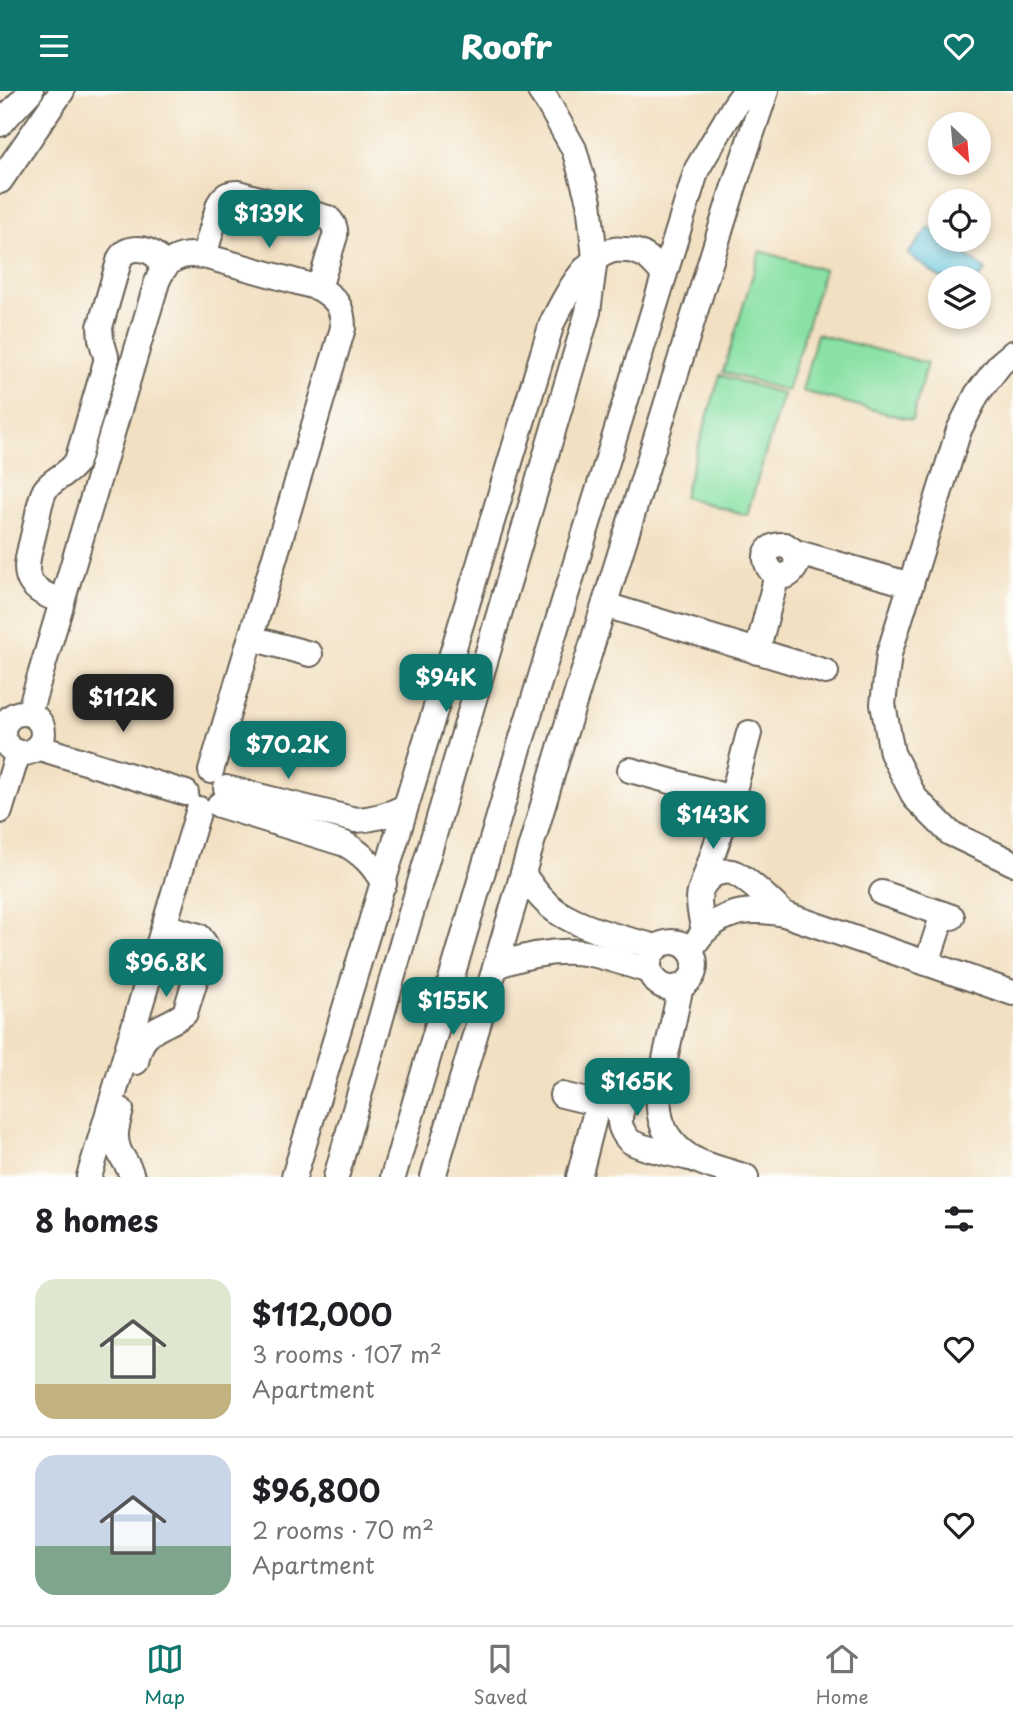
<!DOCTYPE html>
<meta charset="utf-8">
<style>
body{margin:0;font-family:"Playpen Sans",sans-serif;background:#f6f6f6;color:#202124;height:100vh;display:flex;flex-direction:column;font-size:26px;white-space:nowrap}
*{box-sizing:border-box;margin:0}
p{font-size:23px;color:#757577}
.icon{flex:none;width:38px;height:38px;fill:none;stroke:currentColor;stroke-width:2;stroke-linecap:round;stroke-linejoin:round}
.map{position:relative;height:1086px;overflow:hidden}
.drawer{display:flex;flex-direction:column;background:#fff;flex:1}
.drawer>*{flex:none}
.needle{width:46px;rotate:154deg}
.buttons{position:absolute;left:928px;top:21px;display:grid;gap:14px}
.buttons a{display:grid;place-items:center;width:63px;height:63px;border-radius:50%;background:#fff;box-shadow:0 4px 10px #0003;font-size:35px}
.price{position:absolute;translate:-50% -60px;padding:0 16px;border-radius:14px;background:#0f766e;color:#fff;font-size:23px;line-height:46px;filter:drop-shadow(0 2px 4px #0008)}
.price::after{content:'';position:absolute;left:50%;top:42px;width:21px;height:16px;margin-left:-10px;background:inherit;clip-path:polygon(0 0,100% 0,50% 100%)}
.price.active{background:#222;color:#fff}
ul{padding:0;list-style:none}
li{display:flex;align-items:center;gap:21px;height:175px;padding:0 35px}
li+li{border-top:2px solid #e0e0e0}
li span{display:grid;place-items:center;flex:none;width:196px;height:140px;border-radius:21px;color:#555}
li>.icon{margin-inline-start:auto}
span .icon{width:84px;height:84px;fill:#fffc;stroke-width:1}
li b{font-size:30px}
h2{display:flex;justify-content:space-between;align-items:center;height:84px;padding:0 35px;font-size:30px}
header{display:flex;justify-content:space-between;align-items:center;height:91px;padding:0 35px;background:#0f766e;color:#fff;font-size:32px;font-weight:800}
.menu{display:flex;justify-content:space-around;align-items:center;height:98px;border-top:2px solid #e0e0e0;background:#fff;font-size:19px;color:#757577}
.menu a{display:grid;justify-items:center;gap:4px}
.menu .active{color:#0f766e}
.map>svg:first-child{display:block}
.green{fill:#89e1a6;stroke:#527e61;stroke-width:2}
.water{fill:#5cc1da;stroke:#3c6e7b;stroke-width:2}
.lines{fill:none;stroke-linecap:round;stroke-linejoin:round}
.minor-casing{stroke:#676156;stroke-width:28}
.minor{stroke:#fff;stroke-width:24}
</style>
<header><svg class="icon" aria-label="menu" viewBox="0 0 24 24"><path d="M4 6h16M4 12h16M4 18h16"/></svg>Roofr<svg class="icon" aria-label="heart" viewBox="0 0 24 24"><path d="M12 20l-8-8c-3-5 5-10 8-4 3-6 11-1 8 4z"/></svg></header>
<div class="map">
<svg width="1013" height="1086" viewBox="0 0 1013 1086">
<rect width="100%" height="100%" fill="#fdfcf7"/>
<filter id="ink" filterUnits="userSpaceOnUse"><feTurbulence type="fractalNoise" baseFrequency=".0143" numOctaves="2"/><feDisplacementMap in="SourceGraphic" scale="14" xChannelSelector="R" yChannelSelector="G"/><feConvolveMatrix kernelMatrix="1 2 1 2 8 2 1 2 1" color-interpolation-filters="sRGB"/></filter>
<filter id="wash" filterUnits="userSpaceOnUse"><feTurbulence type="fractalNoise" baseFrequency=".00686" numOctaves="4" result="noise"/><feDisplacementMap in="SourceGraphic" scale="28" xChannelSelector="R" yChannelSelector="G"/><feGaussianBlur stdDeviation="1.57" result="paint"/><feColorMatrix in="noise" values="0 0 0 0 0 0 0 0 0 0 0 0 0 0 0 0 0 1.4 0 .05"/><feComposite in="paint" operator="in"/></filter>
<g filter="url(#wash)">
<rect width="100%" height="100%" fill="#f2e0c2"/>
<g class="green">
<polygon points="760,160 824,179 787,300 723,281"/>
<polygon points="817,243 927,272 912,329 802,300"/>
<polygon points="720,284 783,303 747,424 683,406"/>
</g>
<polygon class="water" points="929,136 940,144 940,149 946,149 986,179 978,189 978,187 940,187 908,163"/>
</g>
<g filter="url(#ink)">
<g class="lines">
<g class="minor-casing">
<g id="minor">
<polyline points="0,33 31,0"/>
<polyline points="0,90 62,0"/>
<path d="M204,165l15,-52c5,-9 9,-11 19,-11l90,25c6,6 8,10 7,18l-16,52"/>
<polyline points="1013,262 1001,272 977,303 959,339 889,563 883,613 892,662 915,707 950,742 1013,772"/>
<path d="M795,461l2,12c-18,37 -53,-21 -12,-19l10,7 116,33"/>
<path d="M62,510c-47,-15 -36,-34 -27,-73 3,-12 4,-27 10,-38 9,-13 24,-15 32,-29l29,-99v-6l-5,-17 -1,-12 20,-69c7,-12 25,-11 35,-3 5,4 6,10 7,16"/>
<polyline points="605,514 826,581"/>
<polyline points="251,547 310,563"/>
<polyline points="757,561 777,484"/>
<path d="M29,622l128,-431c9,-23 23,-30 47,-26l115,32c18,11 24,19 24,40l-132,443"/>
<circle cx="23" cy="642" r="20"/>
<polyline points="37,656 186,702"/>
<polyline points="630,679 732,707"/>
<path d="M226,697l130,32c18,-1 33,-5 49,-13"/>
<path d="M219,714l126,39c18,10 29,22 39,40"/>
<polyline points="0,720 18,662"/>
<path d="M523,783c10,14 19,27 33,37 28,19 68,27 100,36"/>
<polyline points="703,792 732,707 749,642"/>
<polyline points="882,802 952,826"/>
<path d="M704,840c-4,-20 -12,-41 8,-55 5,-4 14,-5 20,-4 15,5 40,31 52,42"/>
<circle cx="672" cy="874" r="23"/>
<path d="M690,859c5,-6 9,-13 14,-18 22,-23 51,-24 80,-18l229,79"/>
<polyline points="927,872 943,823"/>
<path d="M496,875c31,-11 66,-19 99,-11 18,4 36,10 54,16"/>
<path d="M681,895c-5,22 -9,43 -14,64 -9,42 -20,79 23,107 15,9 39,14 56,20"/>
<path d="M136,971c1,-6 3,-12 5,-17 9,-18 30,-20 44,-32l20,-65v-4l-6,-8 -35,-10"/>
<path d="M662,985c-19,10 -43,20 -42,46 0,5 5,15 10,19 11,8 45,13 59,17"/>
<polyline points="562,1004 612,1016"/>
<path d="M121,1019c-4,14 -8,27 -2,41 4,9 11,16 13,26"/>
<polyline points="89,1086 199,718"/>
<path d="M294,1086l258,-854c12,-24 33,-67 62,-73 3,-1 7,0 11,0 18,0 28,11 39,25"/>
<polyline points="336,1086 401,856 588,221 595,167 589,111 574,58 547,10 540,0"/>
<polyline points="393,1086 522,647 697,78 735,14 745,0"/>
<polyline points="433,1086 560,657 734,95 766,0"/>
<polyline points="579,1086 598,1012"/>
</g>
</g>
<use href="#minor" class="minor"/>
</g>
</g>
</svg>
<div class="buttons">
<a><svg class="needle" viewBox="-14 -14 28 28"><path d="M0-13l5 13h-10z" fill="#e53935"/><path d="M0 13l5-13h-10z" fill="#757577"/></svg></a>
<a><svg class="icon" aria-label="locate" viewBox="0 0 24 24"><circle cx="12" cy="12" r="6"/><path d="M12 2v4M12 18v4M2 12h4M18 12h4"/></svg></a>
<a><svg class="icon" aria-label="layers" viewBox="0 0 24 24"><path d="M12 4l9 5-9 5-9-5zM3 14l9 5 9-5"/></svg></a>
</div>
<b class="price" style="left:269px;top:159px">$139K</b>
<b class="price" style="left:446px;top:623px">$94K</b>
<b class="price active" style="left:123px;top:643px">$112K</b>
<b class="price" style="left:288px;top:690px">$70.2K</b>
<b class="price" style="left:713px;top:760px">$143K</b>
<b class="price" style="left:166px;top:908px">$96.8K</b>
<b class="price" style="left:453px;top:946px">$155K</b>
<b class="price" style="left:637px;top:1027px">$165K</b>
</div>
<section class="drawer">
<h2>8 homes<svg class="icon" aria-label="filters" viewBox="0 0 24 24"><path d="M4 7h16M4 17h16"/><circle cx="9" cy="7" r="2"/><circle cx="15" cy="17" r="2"/></svg></h2>
<ul>
<li><span style="background:linear-gradient(#dfe7d0 75%,#c2b280 0)"><svg class="icon" aria-label="home" viewBox="0 0 24 24"><path d="M3 11l9-7 9 7M6 9v11h12V9"/></svg></span><div><b>$112,000</b><p>3 rooms · 107 m²</p><p>Apartment</p></div><svg class="icon" aria-label="heart" viewBox="0 0 24 24"><path d="M12 20l-8-8c-3-5 5-10 8-4 3-6 11-1 8 4z"/></svg></li>
<li><span style="background:linear-gradient(#c9d6e8 65%,#7fa58c 0)"><svg class="icon" aria-label="home" viewBox="0 0 24 24"><path d="M3 11l9-7 9 7M6 9v11h12V9"/></svg></span><div><b>$96,800</b><p>2 rooms · 70 m²</p><p>Apartment</p></div><svg class="icon" aria-label="heart" viewBox="0 0 24 24"><path d="M12 20l-8-8c-3-5 5-10 8-4 3-6 11-1 8 4z"/></svg></li>
</ul>
</section>
<nav class="menu">
<a class="active"><svg class="icon" aria-label="map" viewBox="0 0 24 24"><path d="M3 6l6-2 6 2 6-2v14l-6 2-6-2-6 2zM9 4v14M15 6v14"/></svg>Map</a>
<a><svg class="icon" aria-label="saved" viewBox="0 0 24 24"><path d="M7 4h10v16l-5-4-5 4z"/></svg>Saved</a>
<a><svg class="icon" aria-label="home" viewBox="0 0 24 24"><path d="M3 11l9-7 9 7M6 9v11h12V9"/></svg>Home</a>
</nav>
